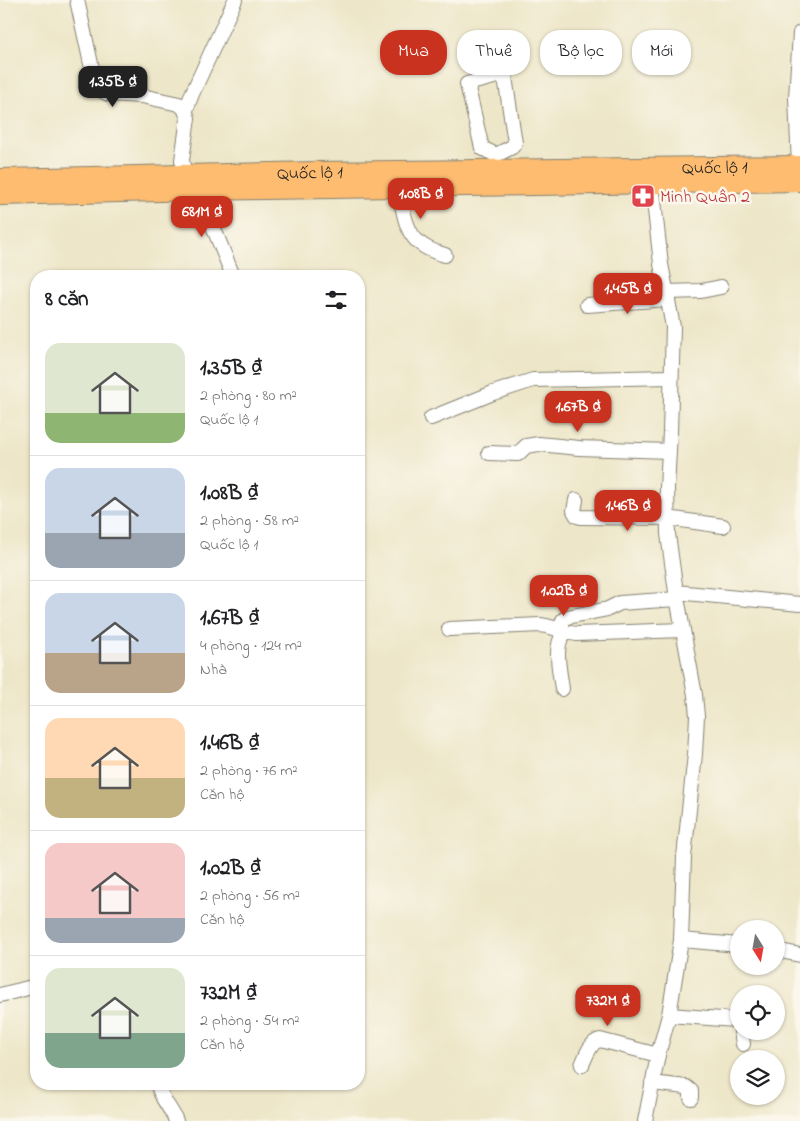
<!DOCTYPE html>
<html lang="vi">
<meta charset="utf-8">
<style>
body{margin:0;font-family:"Indie Flower",sans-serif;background:#f2f2f2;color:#202124;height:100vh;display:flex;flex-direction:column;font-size:19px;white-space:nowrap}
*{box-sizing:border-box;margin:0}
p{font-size:16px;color:#757577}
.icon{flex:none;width:28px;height:28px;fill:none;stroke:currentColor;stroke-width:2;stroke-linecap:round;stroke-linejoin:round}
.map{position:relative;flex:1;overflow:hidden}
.drawer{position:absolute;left:30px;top:270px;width:335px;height:820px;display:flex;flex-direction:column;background:#fff;border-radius:20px;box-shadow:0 1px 4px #0004}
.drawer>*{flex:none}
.banner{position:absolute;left:380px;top:30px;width:345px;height:45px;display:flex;gap:10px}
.needle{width:32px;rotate:169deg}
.tools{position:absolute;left:730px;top:920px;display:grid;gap:10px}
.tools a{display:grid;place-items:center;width:55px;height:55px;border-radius:50%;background:#fff;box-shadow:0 1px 4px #0004;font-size:25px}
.price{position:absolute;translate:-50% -42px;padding:0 11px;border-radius:10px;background:#c8321e;color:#fff;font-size:16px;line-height:32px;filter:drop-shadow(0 1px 2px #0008)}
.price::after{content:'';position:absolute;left:50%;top:30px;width:15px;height:11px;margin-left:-8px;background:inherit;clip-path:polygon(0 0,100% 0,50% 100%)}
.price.active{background:#222;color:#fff}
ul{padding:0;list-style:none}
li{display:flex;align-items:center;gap:15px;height:125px;padding:0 15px}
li+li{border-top:1px solid #e0e0e0}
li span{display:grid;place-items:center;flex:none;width:140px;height:100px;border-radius:15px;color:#555}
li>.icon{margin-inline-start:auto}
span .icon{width:60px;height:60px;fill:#fffc;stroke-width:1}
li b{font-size:21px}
h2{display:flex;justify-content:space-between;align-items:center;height:60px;padding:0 15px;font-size:21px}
.tag{padding:0 18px;border-radius:20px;background:#fff;box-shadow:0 1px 4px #0004;font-size:18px;line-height:45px}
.tag.active{background:#c8321e;color:#fff}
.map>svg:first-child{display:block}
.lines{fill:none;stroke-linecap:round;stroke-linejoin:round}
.minor-casing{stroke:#848172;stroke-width:16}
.highway-casing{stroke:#848172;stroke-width:22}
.minor{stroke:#fff;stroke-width:14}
.highway{stroke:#fdbc6f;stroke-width:20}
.labels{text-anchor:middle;stroke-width:5;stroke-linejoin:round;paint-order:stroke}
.street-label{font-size:18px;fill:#1c1c1c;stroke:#fbf7ec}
.health-label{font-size:18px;fill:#be3a42;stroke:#fbf7ec;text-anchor:start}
</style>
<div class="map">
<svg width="800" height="1121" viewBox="0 0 800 1121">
<rect width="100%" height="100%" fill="#fbf7ec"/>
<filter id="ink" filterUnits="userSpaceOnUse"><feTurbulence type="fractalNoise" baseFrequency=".02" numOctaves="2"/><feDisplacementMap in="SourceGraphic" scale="10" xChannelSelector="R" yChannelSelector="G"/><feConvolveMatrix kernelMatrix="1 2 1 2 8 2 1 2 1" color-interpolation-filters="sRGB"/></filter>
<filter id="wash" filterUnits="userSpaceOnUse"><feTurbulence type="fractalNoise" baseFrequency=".0096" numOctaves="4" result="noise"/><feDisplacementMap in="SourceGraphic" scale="20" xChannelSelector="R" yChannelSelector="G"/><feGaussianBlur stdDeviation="1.12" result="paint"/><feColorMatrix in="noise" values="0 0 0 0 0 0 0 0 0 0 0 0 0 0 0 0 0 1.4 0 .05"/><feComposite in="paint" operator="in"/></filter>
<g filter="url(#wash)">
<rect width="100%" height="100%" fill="#ede6c8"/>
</g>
<g filter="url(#ink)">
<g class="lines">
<g class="minor-casing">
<g id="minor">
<polyline points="77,0 93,73 99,89 108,94 142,96 179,104 184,108 188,118 182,160 185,175"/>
<polygon points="502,75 505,77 515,143 512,147 496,155 482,148 467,84"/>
<polyline points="186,110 192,94 235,0"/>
<polyline points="799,166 796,98 800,33"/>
<path d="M398,187c9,36 6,57 47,68"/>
<polyline points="200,190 212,224 233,276"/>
<polyline points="666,292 701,291 721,287"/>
<polyline points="587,305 668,299"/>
<polyline points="431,418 493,393 533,380 671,377"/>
<polyline points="489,453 518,454 526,446 539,444 579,448 669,451"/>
<polyline points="576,500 574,511 577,516 581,517 667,518 723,526"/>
<polyline points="676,592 800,604"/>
<path d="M449,629l91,-4c13,1 24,8 37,9l105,-4"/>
<polyline points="560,631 563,620 567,617 608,609 620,603 677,599"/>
<path d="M562,689c-2,-17 -9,-42 2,-56"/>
<polyline points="681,940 739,945"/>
<polyline points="776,950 800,955"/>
<polyline points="0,995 36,986"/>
<polyline points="669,1015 735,1020 739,1023"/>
<polyline points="741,1031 743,1044"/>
<path d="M582,1065c4,-9 8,-23 18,-25l58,15"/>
<polyline points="652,1083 686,1087 691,1091 691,1098"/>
<path d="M158,1084c3,17 13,23 18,37"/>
<polyline points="645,1121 658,1055 669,1015 681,940 684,857 695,754 697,716 695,695 676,592 668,534 667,488 670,432 673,327 661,264 652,183"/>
</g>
</g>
<g class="highway-casing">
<g id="highway">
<path id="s1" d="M0,179l317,-7 483,-6"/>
<polyline points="0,195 200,190 800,181"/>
</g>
</g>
<use href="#minor" class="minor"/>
<use href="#highway" class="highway"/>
</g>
</g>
<defs>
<g id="pharmacy-square" transform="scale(1.25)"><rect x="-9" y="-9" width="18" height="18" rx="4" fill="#e0444e" stroke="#fbf7ec"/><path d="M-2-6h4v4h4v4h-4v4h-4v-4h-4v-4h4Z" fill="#fff"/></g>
</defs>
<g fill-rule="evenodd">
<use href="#pharmacy-square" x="643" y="196"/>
</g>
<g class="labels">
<g class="street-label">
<text dy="6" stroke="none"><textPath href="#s1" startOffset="715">Quốc lộ 1</textPath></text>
<text dy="6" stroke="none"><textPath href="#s1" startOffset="310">Quốc lộ 1</textPath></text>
</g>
<g class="health-label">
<text x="660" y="202">Minh Quân 2</text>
</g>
</g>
</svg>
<div class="tools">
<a><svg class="needle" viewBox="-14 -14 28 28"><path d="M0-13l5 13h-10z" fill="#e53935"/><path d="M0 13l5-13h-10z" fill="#757577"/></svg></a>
<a><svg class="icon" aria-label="locate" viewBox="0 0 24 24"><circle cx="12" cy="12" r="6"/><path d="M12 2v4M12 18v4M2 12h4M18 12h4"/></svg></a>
<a><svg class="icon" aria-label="layers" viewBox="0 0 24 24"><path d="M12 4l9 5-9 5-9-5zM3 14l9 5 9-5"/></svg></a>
</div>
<b class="price active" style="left:113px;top:108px">1.35B ₫</b>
<b class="price" style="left:421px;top:220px">1.08B ₫</b>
<b class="price" style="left:202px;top:238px">681M ₫</b>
<b class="price" style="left:628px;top:315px">1.45B ₫</b>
<b class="price" style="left:578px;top:433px">1.67B ₫</b>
<b class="price" style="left:628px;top:532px">1.46B ₫</b>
<b class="price" style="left:564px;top:617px">1.02B ₫</b>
<b class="price" style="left:608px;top:1027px">732M ₫</b>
<div class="banner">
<a class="tag active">Mua</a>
<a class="tag">Thuê</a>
<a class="tag">Bộ lọc</a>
<a class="tag">Mới</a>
</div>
<section class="drawer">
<h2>8 căn<svg class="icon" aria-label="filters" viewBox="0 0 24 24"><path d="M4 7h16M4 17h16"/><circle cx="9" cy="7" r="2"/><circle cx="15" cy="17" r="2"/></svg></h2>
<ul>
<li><span style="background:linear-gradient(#dfe7d0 70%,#8fb573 0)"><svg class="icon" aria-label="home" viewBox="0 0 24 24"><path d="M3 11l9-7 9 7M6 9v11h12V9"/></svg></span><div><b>1.35B ₫</b><p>2 phòng · 80 m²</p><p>Quốc lộ 1</p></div></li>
<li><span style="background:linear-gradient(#c9d6e8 65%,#9aa5b1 0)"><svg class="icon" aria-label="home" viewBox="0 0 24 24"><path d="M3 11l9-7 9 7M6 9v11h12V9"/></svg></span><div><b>1.08B ₫</b><p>2 phòng · 58 m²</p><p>Quốc lộ 1</p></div></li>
<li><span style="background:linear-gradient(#c9d6e8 60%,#b9a48a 0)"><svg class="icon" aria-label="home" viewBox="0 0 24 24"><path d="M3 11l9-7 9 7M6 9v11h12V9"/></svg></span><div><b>1.67B ₫</b><p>4 phòng · 124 m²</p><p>Nhà</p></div></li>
<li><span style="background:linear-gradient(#ffd9b3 60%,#c2b280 0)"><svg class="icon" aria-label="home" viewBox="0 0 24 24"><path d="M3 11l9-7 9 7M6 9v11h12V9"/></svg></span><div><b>1.46B ₫</b><p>2 phòng · 76 m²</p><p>Căn hộ</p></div></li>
<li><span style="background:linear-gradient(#f6c9c9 75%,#9aa5b1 0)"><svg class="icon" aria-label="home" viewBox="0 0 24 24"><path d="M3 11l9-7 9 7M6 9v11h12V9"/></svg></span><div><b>1.02B ₫</b><p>2 phòng · 56 m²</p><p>Căn hộ</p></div></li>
<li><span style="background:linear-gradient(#dfe7d0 65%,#7fa58c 0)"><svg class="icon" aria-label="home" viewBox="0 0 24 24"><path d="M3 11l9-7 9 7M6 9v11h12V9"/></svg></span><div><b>732M ₫</b><p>2 phòng · 54 m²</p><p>Căn hộ</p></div></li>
</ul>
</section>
</div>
